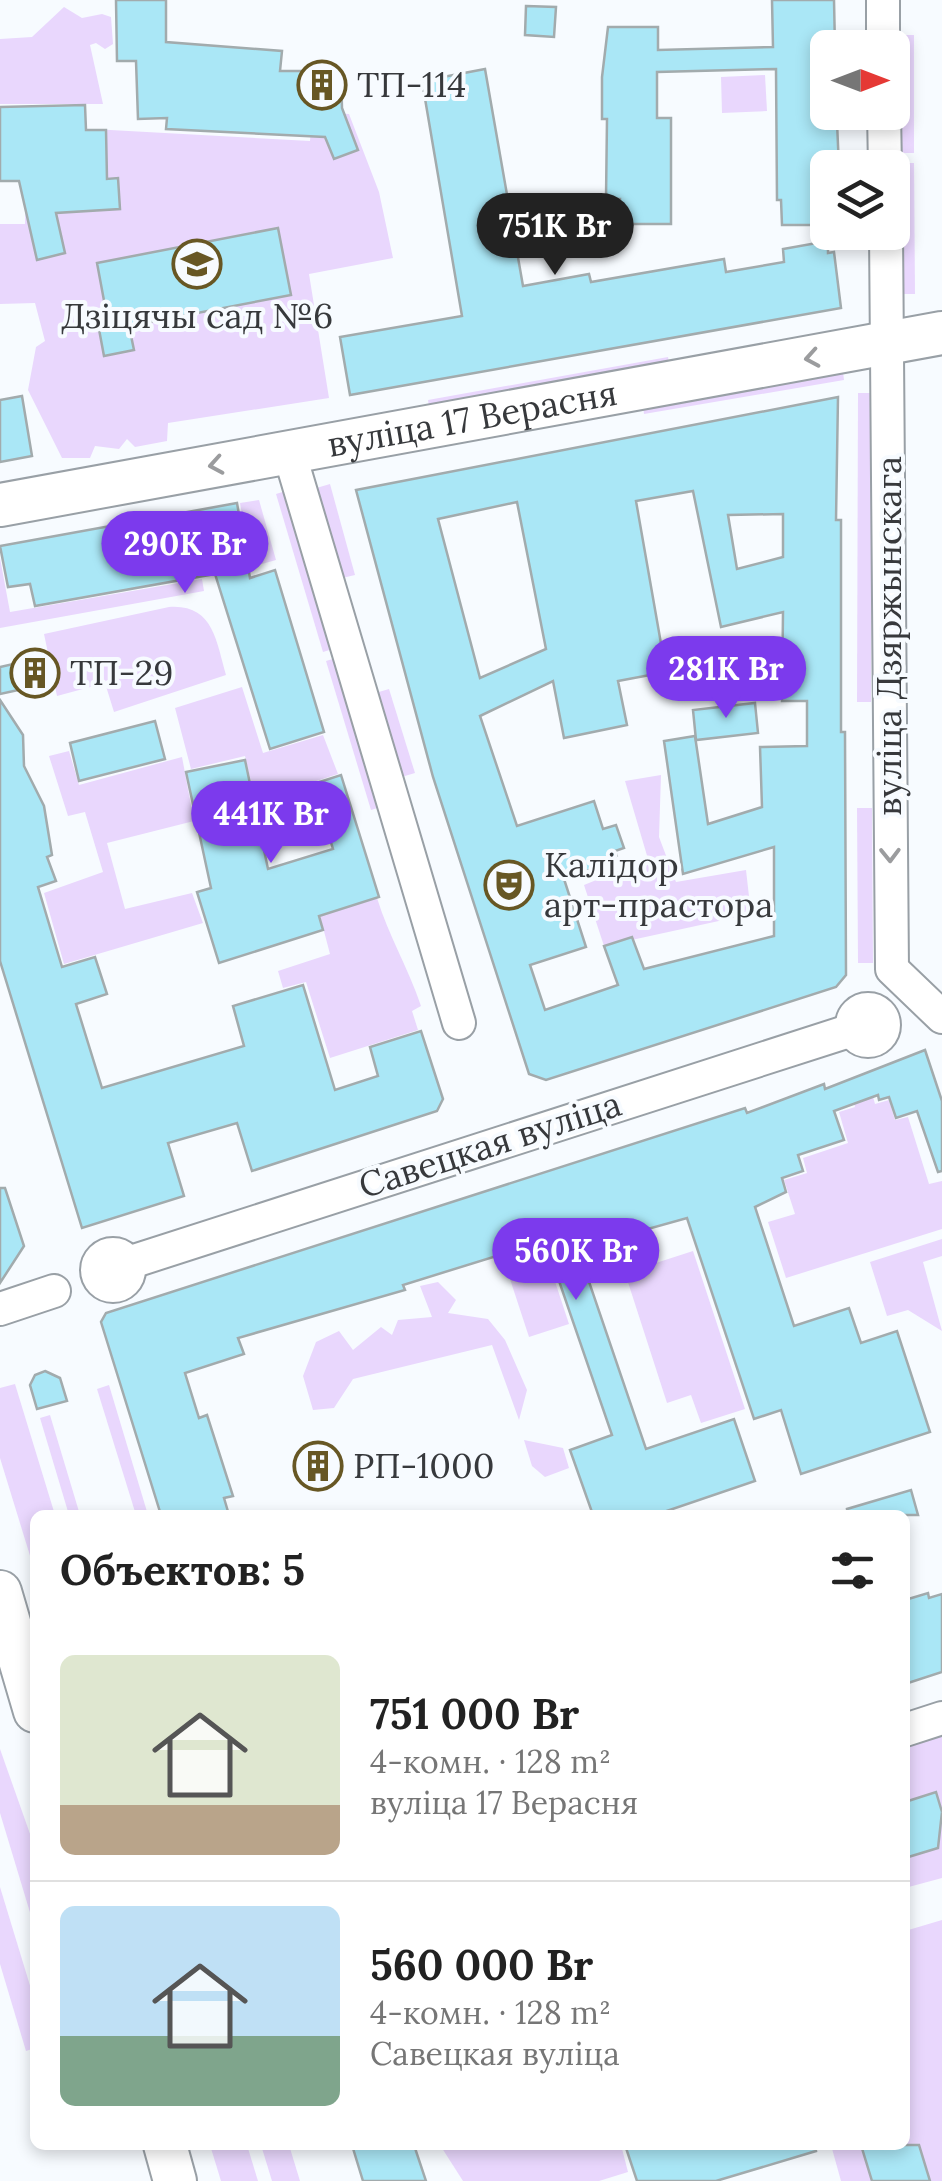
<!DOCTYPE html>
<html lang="ru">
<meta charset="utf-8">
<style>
body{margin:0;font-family:Lora,serif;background:#f6f6f6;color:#222;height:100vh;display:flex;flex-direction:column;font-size:38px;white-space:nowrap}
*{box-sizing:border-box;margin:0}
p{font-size:32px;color:#767676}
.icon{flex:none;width:55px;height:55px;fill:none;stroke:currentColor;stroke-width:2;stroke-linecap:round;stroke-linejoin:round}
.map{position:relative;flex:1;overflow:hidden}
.side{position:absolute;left:30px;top:1510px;width:880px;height:640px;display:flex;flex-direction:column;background:#fff;border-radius:15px;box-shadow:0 5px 15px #0003}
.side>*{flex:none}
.needle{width:65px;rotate:90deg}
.tools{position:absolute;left:810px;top:30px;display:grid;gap:20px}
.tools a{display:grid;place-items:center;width:100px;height:100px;border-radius:15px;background:#fff;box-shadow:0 5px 15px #0003;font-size:50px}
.price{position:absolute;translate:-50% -85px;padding:0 22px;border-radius:35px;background:#7c3aed;color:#fff;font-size:32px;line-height:65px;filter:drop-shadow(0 2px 5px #0008)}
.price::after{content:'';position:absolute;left:50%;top:60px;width:30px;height:22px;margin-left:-15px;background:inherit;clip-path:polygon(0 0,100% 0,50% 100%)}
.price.active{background:#222;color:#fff}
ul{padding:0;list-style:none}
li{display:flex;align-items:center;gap:30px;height:250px;padding:0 30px}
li+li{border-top:2px solid #e0e0e0}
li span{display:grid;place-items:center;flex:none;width:280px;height:200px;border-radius:15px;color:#555}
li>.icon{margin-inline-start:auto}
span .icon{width:120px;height:120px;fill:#fffc;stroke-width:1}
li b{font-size:42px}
h2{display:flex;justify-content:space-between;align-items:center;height:120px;padding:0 30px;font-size:42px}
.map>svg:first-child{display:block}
.green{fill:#e9d7fd}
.building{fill:#aae7f6;stroke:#a2abad;stroke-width:2.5;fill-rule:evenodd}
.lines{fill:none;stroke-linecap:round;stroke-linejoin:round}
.minor-casing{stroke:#99a0a6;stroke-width:36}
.major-casing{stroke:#99a0a6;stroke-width:46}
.minor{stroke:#fff;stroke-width:32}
.major{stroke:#fff;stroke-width:42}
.oneway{stroke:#9b9c9e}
.labels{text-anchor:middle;stroke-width:8;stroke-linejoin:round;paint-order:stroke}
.poi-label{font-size:35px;fill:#37393c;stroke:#f7fbff;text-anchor:start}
.street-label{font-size:35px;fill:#37393c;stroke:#f7fbff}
</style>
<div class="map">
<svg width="942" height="2181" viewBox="0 0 942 2181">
<rect width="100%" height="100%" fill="#f7fbff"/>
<g class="green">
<polygon points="64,7 82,18 102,14 111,17 113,44 105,49 96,43 90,45 103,104 0,104 0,39 32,37"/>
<rect x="900" y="35" width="14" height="118"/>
<polygon points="765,75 767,111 722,113 721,77"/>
<polygon points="312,112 349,114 379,192 393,258 309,274 329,398 168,423 167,441 135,447 127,439 119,449 95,446 90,458 62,458 28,390 36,347 45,341 35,303 0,304 0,224 25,224 26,189 89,184 92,129 310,141"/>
<polygon points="901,163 914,163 915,294 901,294"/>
<polygon points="668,357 670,368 430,412 428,400"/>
<polygon points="843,372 844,380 644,414 643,406"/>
<polygon points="858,393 872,393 871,702 857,702"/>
<polygon points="330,484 355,575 338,579 313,489"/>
<polygon points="289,490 336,648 323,652 276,494"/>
<polygon points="259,500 276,560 251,567 240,503"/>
<polygon points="0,558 10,612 202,579 204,591 0,628"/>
<path d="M169,607c44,-3 47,33 57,68l-112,37 -9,-29 -48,13 -13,-62z"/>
<polygon points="339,657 384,806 371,810 326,661"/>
<polygon points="242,687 263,753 323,735 338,774 310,783 318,809 260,820 245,756 191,769 175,708"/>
<polygon points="389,689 415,773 398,778 372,694"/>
<polygon points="69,751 79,785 182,757 194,821 107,843 125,909 192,893 203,923 64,964 44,893 103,872 85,812 68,816 49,756"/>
<polygon points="661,775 659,837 676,882 746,870 751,914 604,946 584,885 648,859 625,781"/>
<polygon points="857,808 872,808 873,963 858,963"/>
<path d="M341,894l18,10 18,-6c12,39 31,69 44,108l-9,5 6,19 -88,28 -24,-76 -23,6 -5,-17 52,-17 -10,-38 5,-2 -2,-14z"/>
<polygon points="868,1079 875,1104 889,1100 895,1120 908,1117 929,1184 942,1181 942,1229 786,1278 768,1222 795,1214 784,1180 807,1173 803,1158 848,1143 839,1112 855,1107 849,1085"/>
<polygon points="942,1239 942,1256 923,1262 942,1331 908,1310 887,1316 870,1262"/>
<polygon points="693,1251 745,1409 701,1423 691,1395 667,1403 625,1273"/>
<polygon points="546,1254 569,1324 529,1337 506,1267"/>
<polygon points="438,1282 456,1300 448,1313 488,1319 505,1340 527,1390 519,1420 492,1345 353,1379 334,1408 313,1410 303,1376 316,1342 339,1331 353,1350 381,1327 392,1335 398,1320 432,1317 420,1286"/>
<polygon points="15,1384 55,1515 35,1515 35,1572 0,1458 0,1388"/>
<polygon points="109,1385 148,1515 136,1515 97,1389"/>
<polygon points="50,1415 80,1515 69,1515 40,1418"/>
<polygon points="524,1440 563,1448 569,1468 545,1477 532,1466"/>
<polygon points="942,1735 942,1878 905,1888 905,1748"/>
<polygon points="0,1749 35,1848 35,1929 0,1813"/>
<polygon points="0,1887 35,2002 35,2048 26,2051 0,1964"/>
<polygon points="942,1920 942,2181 841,2181 831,2145 905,2145 905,1931"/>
<polygon points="210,2145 247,2145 258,2181 221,2181"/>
<polygon points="261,2145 289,2145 300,2181 272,2181"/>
<polygon points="440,2145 621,2145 628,2172 599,2181 463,2181"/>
</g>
<g class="building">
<polygon points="116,0 166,0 166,42 282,51 280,71 341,71 342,108 358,150 334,159 325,137 166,129 167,118 138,119 136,61 117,61"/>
<polygon points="772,0 834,0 835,48 828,48 828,122 837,122 839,168 828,168 828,225 782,225 781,200 777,200 776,69 657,72 657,118 671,118 671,224 620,224 620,199 606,199 607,119 602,119 602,77 608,27 658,27 658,50 773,47"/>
<polygon points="526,6 556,7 554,37 525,35"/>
<polygon points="485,69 523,286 589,274 591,282 724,259 726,272 784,262 783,249 828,241 828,253 834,252 841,308 350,395 340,337 462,316 422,81"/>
<polygon points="85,105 86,130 106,130 107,179 118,178 120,209 56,213 65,253 37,260 19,181 0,181 0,107"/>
<polygon points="278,228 291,295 129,326 134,350 104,356 98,324 108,322 97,263"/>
<polygon points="22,396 32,456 0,462 0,400"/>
<path d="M838,397l-2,123h5v212h4l1,243 -10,12 -290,93 -17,-6 -96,-297 -77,-287zM693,491l28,136 62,-15 -1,89h25v45l-47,1 2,60 -54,17 -13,-88 -31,5 19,133 91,-27v89l-130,33 -12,-32 -28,9 14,39 -73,25 -15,-45 56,-18 -22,-68 54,-19 -3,-9 9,-3 -8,-23 -13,4 -9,-28 -77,25 -37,-110 73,-35 11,57 63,-13 -9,-44 48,-9 -30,-171zM517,502l29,147 -66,29 -42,-159zM783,514v43l-46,12 -9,-54z"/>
<polygon points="237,503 250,578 275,570 324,732 270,749 215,574 35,606 30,584 8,587 0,546"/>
<polygon points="22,662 23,689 0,694 0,667"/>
<polygon points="0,700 23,735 24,766 44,806 52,855 47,857 56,881 38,887 62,967 95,957 107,994 76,1004 102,1088 244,1046 233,1006 303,985 335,1090 378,1076 370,1047 421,1031 443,1099 437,1111 252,1171 237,1123 168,1143 184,1196 82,1228 0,961"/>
<polygon points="755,703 758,733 696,740 693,710"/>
<polygon points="155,721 165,759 79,781 70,743"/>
<polygon points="245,760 268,869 333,849 313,784 341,775 379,897 319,916 323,930 219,963 197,892 211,888 186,772"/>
<polygon points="925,1050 942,1101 942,1171 938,1172 917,1111 896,1118 889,1097 879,1100 878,1095 834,1111 844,1140 798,1155 803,1171 782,1178 786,1192 755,1207 794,1326 849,1308 861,1343 897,1331 930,1432 801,1474 781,1410 754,1419 687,1218 601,1242 608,1262 585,1270 646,1449 734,1419 755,1481 655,1515 593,1515 570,1450 612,1435 547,1246 508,1260 506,1253 403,1285 405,1290 238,1338 244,1354 185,1373 199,1418 207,1415 233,1496 224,1498 229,1515 161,1515 101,1322 106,1313 745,1108 747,1113 824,1084 825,1089"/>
<polygon points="0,1188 5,1188 24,1246 0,1283"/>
<polygon points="45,1371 60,1378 67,1401 37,1409 30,1385 35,1375"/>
<polygon points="332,1449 339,1473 304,1484 297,1459"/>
<polygon points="911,1490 918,1515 848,1515 847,1509"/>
<polygon points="928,1593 929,1598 942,1594 942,1672 905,1684 905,1600"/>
<polygon points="936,1792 942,1812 938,1848 905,1858 905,1802"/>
<polygon points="352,2145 414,2145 426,2181 363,2181"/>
<polygon points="625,2145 815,2145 816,2151 716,2181 637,2181"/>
<polygon points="861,2145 919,2145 930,2181 872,2181"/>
</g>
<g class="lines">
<g class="minor-casing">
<g id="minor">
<polyline points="883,0 883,48"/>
<polyline points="884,112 885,168"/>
<polyline points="886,232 892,969 942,1017"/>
<polyline points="289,452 459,1023"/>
<circle cx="868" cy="1025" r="16"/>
<circle cx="113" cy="1270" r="16"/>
<polyline points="128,1263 852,1030"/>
<polyline points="0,1309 54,1291"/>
<polyline points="905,1730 942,1718"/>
</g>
</g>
<g class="major-casing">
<g id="major">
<path id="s1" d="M0,505l942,-172"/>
<polyline points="0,1592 35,1711"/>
<polyline points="165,2145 175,2181"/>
</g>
</g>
<use href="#minor" class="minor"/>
<use href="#major" class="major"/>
</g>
<defs><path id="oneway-chevron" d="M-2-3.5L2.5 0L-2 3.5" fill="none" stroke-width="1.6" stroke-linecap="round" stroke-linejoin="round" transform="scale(2.5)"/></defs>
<g class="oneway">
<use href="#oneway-chevron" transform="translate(812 358) rotate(170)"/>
<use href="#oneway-chevron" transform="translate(216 465) rotate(170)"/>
<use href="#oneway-chevron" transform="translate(890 855) rotate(89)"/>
</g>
<defs>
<g id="building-ring" transform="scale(2.5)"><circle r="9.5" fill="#f7fbff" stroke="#675724" stroke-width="1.5"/><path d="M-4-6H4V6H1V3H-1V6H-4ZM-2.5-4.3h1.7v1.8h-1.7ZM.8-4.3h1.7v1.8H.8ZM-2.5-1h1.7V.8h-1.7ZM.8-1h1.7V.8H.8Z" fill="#675724"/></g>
<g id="school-ring" transform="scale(2.5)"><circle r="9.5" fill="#f7fbff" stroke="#675724" stroke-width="1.5"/><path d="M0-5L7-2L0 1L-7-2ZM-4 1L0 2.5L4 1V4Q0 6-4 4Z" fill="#675724"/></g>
<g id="theatre-ring" transform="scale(2.5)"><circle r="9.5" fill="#f7fbff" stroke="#675724" stroke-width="1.5"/><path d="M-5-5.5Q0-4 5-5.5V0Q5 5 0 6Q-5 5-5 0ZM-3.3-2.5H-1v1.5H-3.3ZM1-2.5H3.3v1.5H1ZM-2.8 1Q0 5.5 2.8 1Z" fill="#675724"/></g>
</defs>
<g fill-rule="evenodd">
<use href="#building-ring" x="322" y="85"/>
<use href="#school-ring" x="197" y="264"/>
<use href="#building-ring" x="35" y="673"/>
<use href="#theatre-ring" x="509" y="885"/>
<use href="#building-ring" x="318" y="1466"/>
</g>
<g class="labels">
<g class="poi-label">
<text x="357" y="97">ТП-114</text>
<text x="197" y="328" text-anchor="middle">Дзіцячы сад №6</text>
<text x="70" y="685">ТП-29</text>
<text x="544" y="877">Калідор<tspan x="544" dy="40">арт-прастора</tspan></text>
<text x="353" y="1478">РП-1000</text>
</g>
<g class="street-label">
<text dy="12" stroke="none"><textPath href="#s1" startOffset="480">вуліца 17 Верасня</textPath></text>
<text transform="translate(889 636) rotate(-90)" y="12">вуліца Дзяржынскага</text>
<text transform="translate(490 1145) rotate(-18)" y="12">Савецкая вуліца</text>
</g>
</g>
</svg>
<div class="tools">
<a><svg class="needle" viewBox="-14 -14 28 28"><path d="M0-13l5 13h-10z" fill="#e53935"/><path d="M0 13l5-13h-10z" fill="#767676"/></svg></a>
<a><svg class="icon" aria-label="layers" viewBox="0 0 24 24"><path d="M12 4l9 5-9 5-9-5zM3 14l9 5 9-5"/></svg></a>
</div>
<b class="price active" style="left:555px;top:278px">751K Br</b>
<b class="price" style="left:185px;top:596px">290K Br</b>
<b class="price" style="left:726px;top:721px">281K Br</b>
<b class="price" style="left:271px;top:866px">441K Br</b>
<b class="price" style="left:576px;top:1303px">560K Br</b>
<section class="side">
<h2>Объектов: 5<svg class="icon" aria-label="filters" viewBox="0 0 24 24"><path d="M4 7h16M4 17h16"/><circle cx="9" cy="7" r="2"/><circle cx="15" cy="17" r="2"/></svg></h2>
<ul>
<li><span style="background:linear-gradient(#dfe7d0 75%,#b9a48a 0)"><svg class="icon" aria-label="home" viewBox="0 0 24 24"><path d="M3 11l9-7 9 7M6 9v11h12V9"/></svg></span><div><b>751 000 Br</b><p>4-комн. · 128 m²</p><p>вуліца 17 Верасня</p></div></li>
<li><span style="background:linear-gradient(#bfe0f5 65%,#7fa58c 0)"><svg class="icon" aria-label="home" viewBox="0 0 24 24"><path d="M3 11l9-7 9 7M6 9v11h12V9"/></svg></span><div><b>560 000 Br</b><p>4-комн. · 128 m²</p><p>Савецкая вуліца</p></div></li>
</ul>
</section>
</div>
